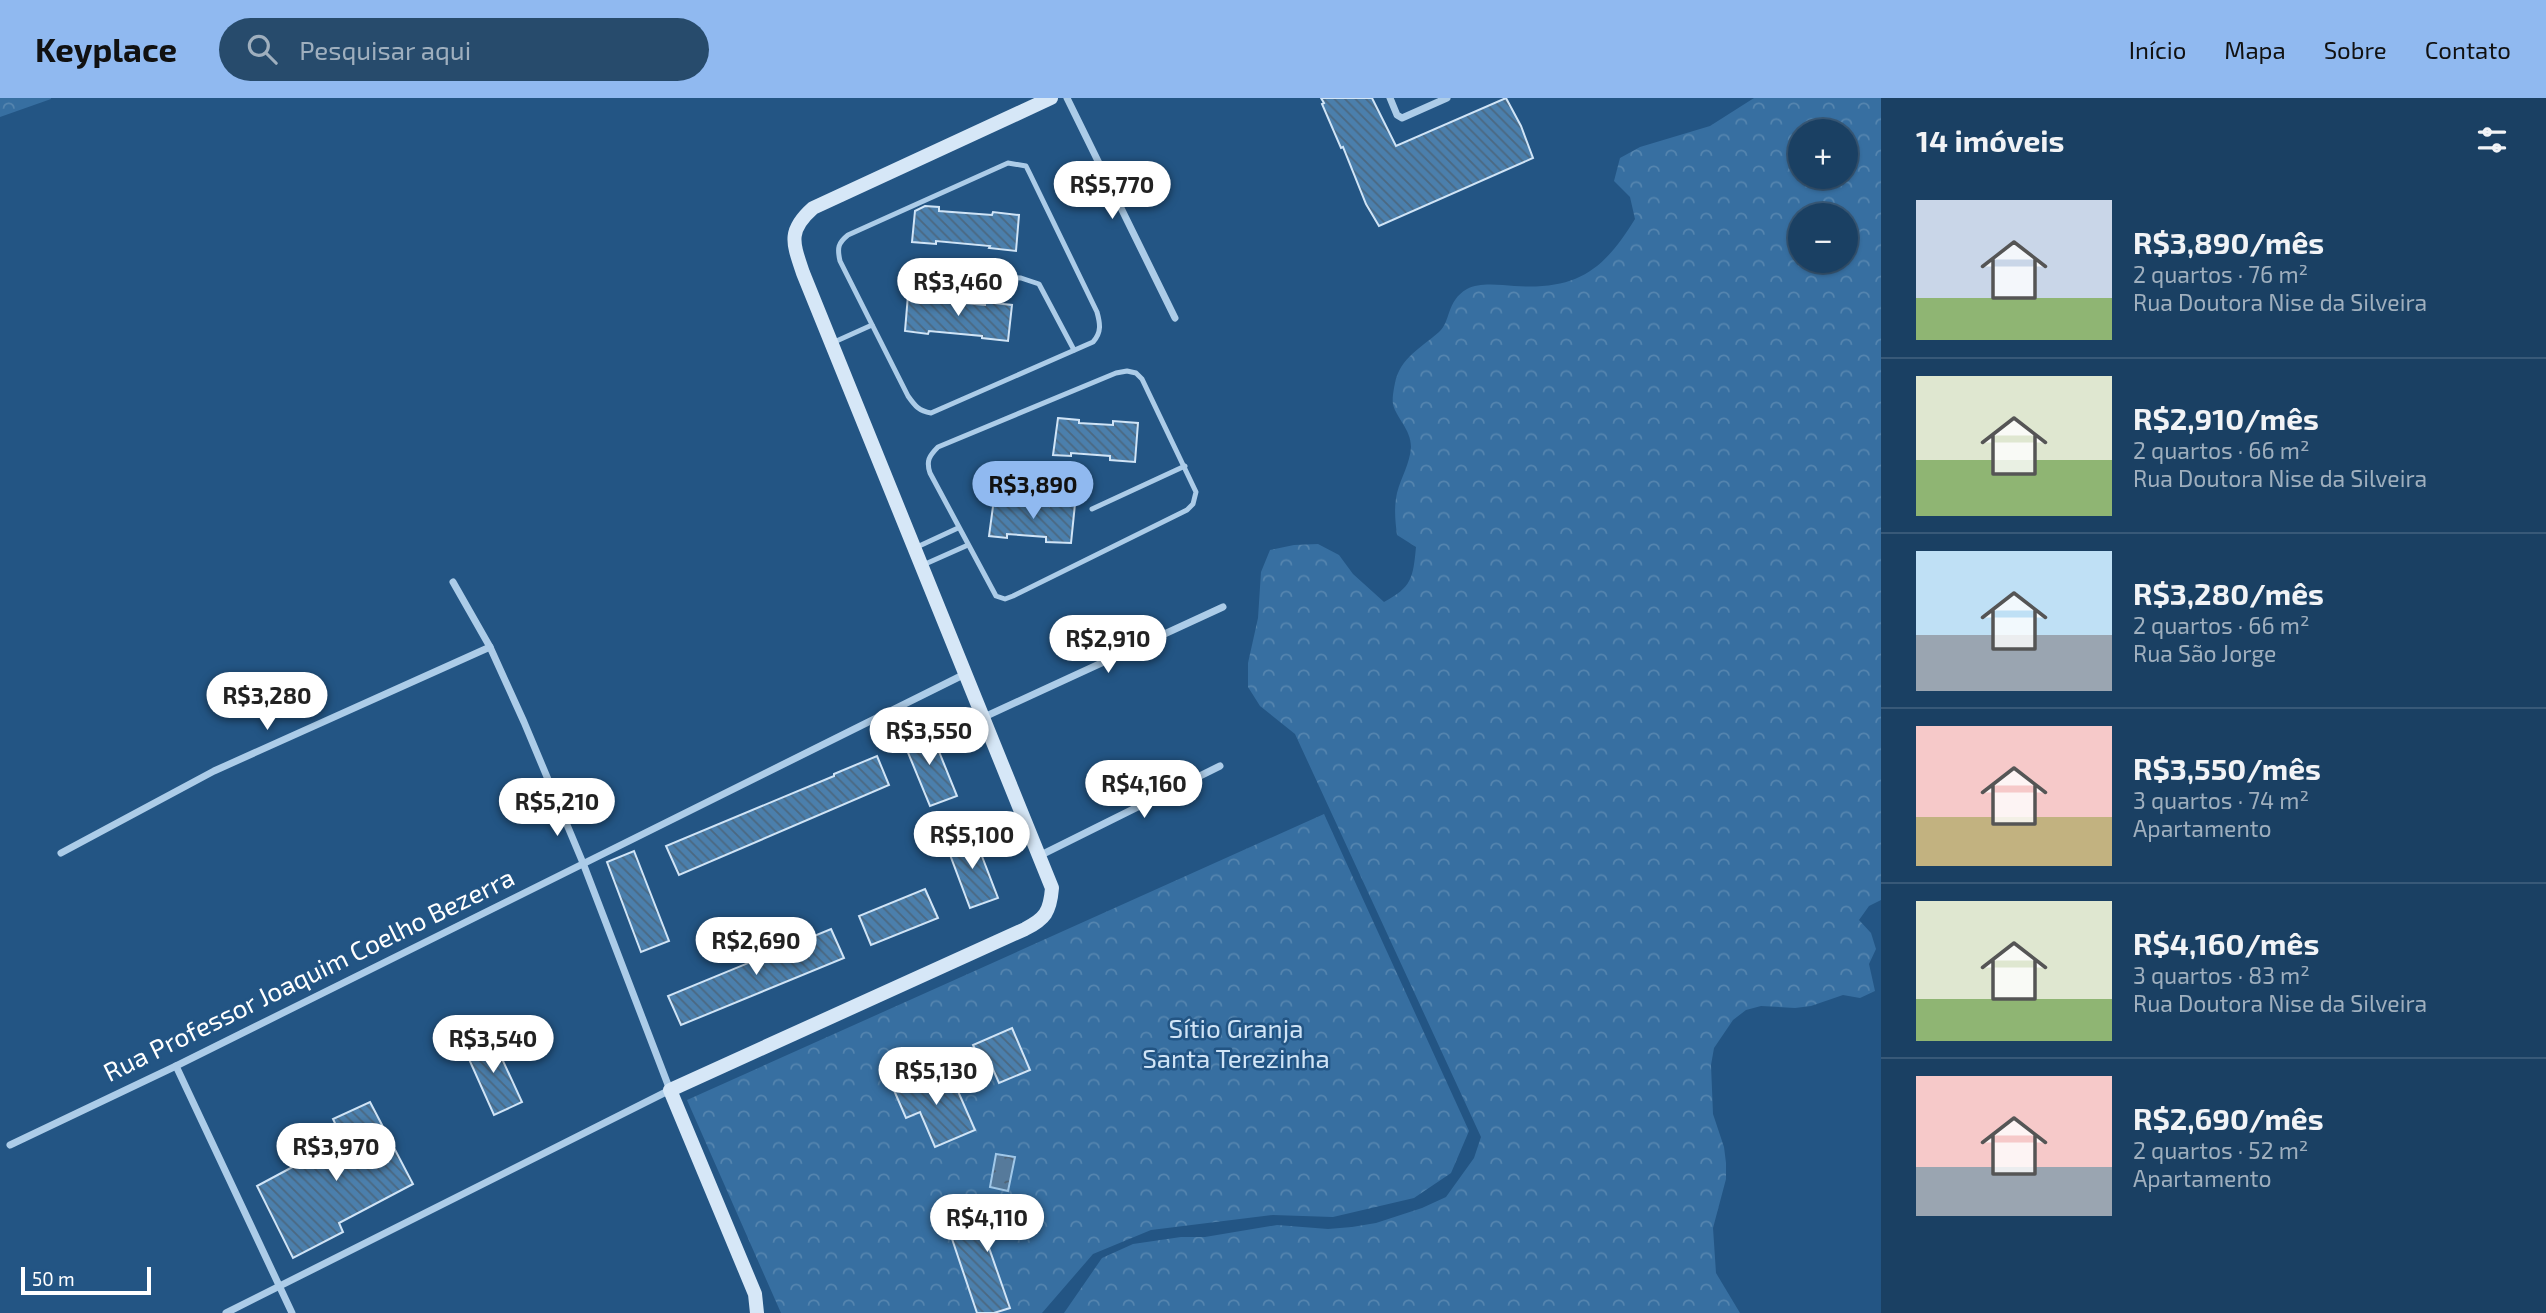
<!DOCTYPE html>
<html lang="pt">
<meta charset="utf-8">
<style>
body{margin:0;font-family:"Exo 2",sans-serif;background:#274b6c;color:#f1f3f6;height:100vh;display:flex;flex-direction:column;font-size:26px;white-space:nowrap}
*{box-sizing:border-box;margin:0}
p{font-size:23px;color:#9fafbe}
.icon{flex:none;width:38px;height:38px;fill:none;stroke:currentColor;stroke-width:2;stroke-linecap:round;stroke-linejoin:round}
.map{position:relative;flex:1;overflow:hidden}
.drawer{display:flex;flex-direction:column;background:#1a4063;width:665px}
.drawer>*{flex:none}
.controls{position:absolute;left:1788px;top:21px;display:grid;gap:14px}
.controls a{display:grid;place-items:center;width:70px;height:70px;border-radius:50%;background:#1a4063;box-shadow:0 2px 5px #0004,0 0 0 2px #385978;font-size:35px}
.scale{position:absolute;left:21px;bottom:18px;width:130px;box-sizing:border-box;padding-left:7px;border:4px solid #fff;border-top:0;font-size:19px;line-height:24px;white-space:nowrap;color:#fff;-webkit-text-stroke:5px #235584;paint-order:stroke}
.price{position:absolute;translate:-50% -60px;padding:0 16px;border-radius:24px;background:#fff;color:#222;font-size:23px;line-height:46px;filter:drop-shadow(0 2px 4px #0008)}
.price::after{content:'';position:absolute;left:50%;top:42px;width:21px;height:16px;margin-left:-10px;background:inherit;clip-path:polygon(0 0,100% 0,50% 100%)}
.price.on{background:#90b9f0;color:#111}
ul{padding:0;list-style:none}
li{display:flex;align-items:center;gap:21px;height:175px;padding:0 35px}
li+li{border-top:2px solid #385978}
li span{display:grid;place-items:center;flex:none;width:196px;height:140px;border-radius:0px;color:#555}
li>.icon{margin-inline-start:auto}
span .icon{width:84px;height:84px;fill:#fffc;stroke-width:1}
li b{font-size:30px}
h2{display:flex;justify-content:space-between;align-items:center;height:84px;padding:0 35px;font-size:30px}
header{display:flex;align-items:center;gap:42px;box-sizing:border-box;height:98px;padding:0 35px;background:#90b9f0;color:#111}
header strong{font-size:33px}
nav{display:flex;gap:38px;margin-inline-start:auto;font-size:24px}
.search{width:490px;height:63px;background:#274b6c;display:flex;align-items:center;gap:18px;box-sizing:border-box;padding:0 24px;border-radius:38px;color:#9fafbe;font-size:26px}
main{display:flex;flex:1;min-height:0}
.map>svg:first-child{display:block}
.forest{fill:url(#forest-crowns);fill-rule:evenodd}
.water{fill:url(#water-ripples);stroke:#a0c8e9;stroke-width:2}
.building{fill:url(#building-back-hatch);stroke:#d0e4f6;stroke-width:2}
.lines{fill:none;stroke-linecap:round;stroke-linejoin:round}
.lane{stroke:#accce8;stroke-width:5}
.street{stroke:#accce8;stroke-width:7}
.secondary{stroke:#d6e7f7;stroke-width:14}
.labels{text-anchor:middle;stroke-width:5;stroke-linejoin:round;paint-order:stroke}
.street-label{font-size:26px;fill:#fff;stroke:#235584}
.park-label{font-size:26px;fill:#d0e4f6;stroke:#235584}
</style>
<header>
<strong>Keyplace</strong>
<div class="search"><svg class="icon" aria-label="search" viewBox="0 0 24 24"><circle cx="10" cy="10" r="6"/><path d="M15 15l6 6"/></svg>Pesquisar aqui</div>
<nav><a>Início</a><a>Mapa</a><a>Sobre</a><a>Contato</a></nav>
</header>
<main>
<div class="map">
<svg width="1881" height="1215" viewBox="0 0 1881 1215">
<defs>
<pattern id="forest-crowns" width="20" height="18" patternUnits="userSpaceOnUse" patternTransform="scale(1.75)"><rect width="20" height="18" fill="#376fa1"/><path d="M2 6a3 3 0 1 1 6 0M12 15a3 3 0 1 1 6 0" fill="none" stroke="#5585af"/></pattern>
<pattern id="water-ripples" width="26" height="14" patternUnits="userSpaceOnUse" patternTransform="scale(1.75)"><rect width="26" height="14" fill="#567a9b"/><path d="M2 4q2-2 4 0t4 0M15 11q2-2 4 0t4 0" fill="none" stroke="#516374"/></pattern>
<pattern id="building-back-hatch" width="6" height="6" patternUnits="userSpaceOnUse" patternTransform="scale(1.75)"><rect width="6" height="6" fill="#4b7fac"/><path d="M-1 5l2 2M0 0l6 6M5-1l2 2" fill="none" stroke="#4b6881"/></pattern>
</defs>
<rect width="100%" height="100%" fill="#235584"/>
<g class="forest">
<polygon points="0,0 51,0 51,1 0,19"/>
<path d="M1754,0h127v802l-12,6 -10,14 12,13 5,16 -7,15 6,27 -15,7 -17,-3 -32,11 -16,2 -34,-2 -15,4 -13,10 -19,28 -3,17 2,49 11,33 2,16v16l-13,49 3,45 24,40h-676l38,-55 31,-14 48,-7h24l72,-12 51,4 24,-2 24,-4 46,-15 24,-11 28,-39 7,-21 -186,-403 -35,-28 -12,-19v-24l10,-45 3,-46 9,-22 24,-5 24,-1 21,11 14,19 31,28c28,-15 29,-24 32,-55l-19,-12c-2,-15 -3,-28 0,-42 4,-16 13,-29 14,-46 0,-18 -15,-29 -18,-43 -1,-6 1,-16 2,-21 5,-25 27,-36 44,-51 12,-10 7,-31 28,-43 13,-7 33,-4 47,-3 63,4 89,-15 121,-67l-5,-22 -16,-16 6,-23 20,-11 70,-21zM1846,33v46h-45v-46zM1846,117v46h-45v-46z"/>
<polygon points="1324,716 1469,1033 1451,1075 1414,1100 1333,1119 1273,1117 1151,1132 1093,1156 1042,1215 781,1215 687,1002"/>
</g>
<polygon class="water" points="996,1056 1015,1059 1008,1093 990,1089"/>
<g class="building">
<polygon points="1321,0 1372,0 1396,48 1506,0 1521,28 1533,60 1379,128 1366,106 1343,49 1341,50 1322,6 1324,5"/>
<polygon points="925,108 939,109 939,113 992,117 993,114 1019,117 1016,153 989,150 990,148 936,143 936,146 912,144 915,113"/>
<polygon points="908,197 932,199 931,202 985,207 985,204 1012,207 1008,243 982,240 982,238 929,233 928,236 905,233"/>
<polygon points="1058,320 1079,322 1079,325 1113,327 1113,323 1138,325 1135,364 1110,362 1110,358 1071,355 1071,358 1053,357"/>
<polygon points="994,401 1049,408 1049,405 1075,406 1071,445 1046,444 1046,439 1007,436 1007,440 989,438"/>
<polygon points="929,629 957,698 930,708 902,640"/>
<polygon points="877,658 889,687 679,777 666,748 834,678 834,676"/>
<polygon points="973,735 998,800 970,810 946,746"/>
<polygon points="634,753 669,843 641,854 607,764"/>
<polygon points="925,791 938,820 871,847 859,818"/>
<polygon points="831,831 844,860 681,927 668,898"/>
<polygon points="1012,930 1030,972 999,985 992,969 984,972 973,947"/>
<polygon points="491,937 522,1004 494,1017 464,950"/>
<polygon points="950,975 975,1032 935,1049 920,1014 906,1020 893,990 923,977 926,985"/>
<polygon points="370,1004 413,1086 339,1125 343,1134 293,1160 257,1088 343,1042 333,1021"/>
<polygon points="1024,1104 1033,1128 987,1144 1010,1210 994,1215 977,1215 948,1129"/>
</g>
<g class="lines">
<g class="lane">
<path d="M1008,65l18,3 4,8 67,138c3,11 5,20 -4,30l-162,71c-12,-2 -16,-7 -23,-17l-68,-135c-3,-13 -2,-18 8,-26z"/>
<polyline points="972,177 1021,180 1039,186 1074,252"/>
<polyline points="832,245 872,227"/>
<path d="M1127,273l9,2 6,6 54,113 -3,12 -6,6 -174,86 -8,3 -9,-3 -66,-123c-4,-12 -1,-17 8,-26l178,-74z"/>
<polyline points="1092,411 1185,368"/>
<polyline points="917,449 958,430"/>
<polyline points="923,467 968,447"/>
</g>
<g class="street">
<polyline points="1067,0 1175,220"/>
<polyline points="1390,0 1397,17 1402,20 1447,0"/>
<polyline points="982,620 1223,509"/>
<polyline points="61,755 214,673 490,549"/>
<polyline points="1039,758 1220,668"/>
<polyline points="176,968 292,1215"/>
<polyline points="10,1047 176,968 965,576"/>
<polyline points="226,1215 670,992 583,765 524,624 490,549 453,484"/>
</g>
<path class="secondary" d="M757,1215l-2,-19 -85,-204 355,-161c20,-10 25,-17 27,-41l-249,-615c-10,-30 -16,-42 10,-65l238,-110"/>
</g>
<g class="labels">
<g class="street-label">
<text transform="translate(309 877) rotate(-26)" y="9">Rua Professor Joaquim Coelho Bezerra</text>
</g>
<g class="park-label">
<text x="1236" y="940">Sítio Granja<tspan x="1236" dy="30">Santa Terezinha</tspan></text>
</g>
</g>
</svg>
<div class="controls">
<a>+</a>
<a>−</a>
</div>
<div class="scale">50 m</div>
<b class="price" style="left:1112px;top:123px">R$5,770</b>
<b class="price" style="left:958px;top:220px">R$3,460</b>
<b class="price on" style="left:1033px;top:423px">R$3,890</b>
<b class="price" style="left:1108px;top:577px">R$2,910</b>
<b class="price" style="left:267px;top:634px">R$3,280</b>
<b class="price" style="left:929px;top:669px">R$3,550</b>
<b class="price" style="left:1144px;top:722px">R$4,160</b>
<b class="price" style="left:557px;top:740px">R$5,210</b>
<b class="price" style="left:972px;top:773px">R$5,100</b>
<b class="price" style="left:756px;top:879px">R$2,690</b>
<b class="price" style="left:493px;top:977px">R$3,540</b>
<b class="price" style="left:936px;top:1009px">R$5,130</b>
<b class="price" style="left:336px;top:1085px">R$3,970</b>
<b class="price" style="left:987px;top:1156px">R$4,110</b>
</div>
<section class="drawer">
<h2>14 imóveis<svg class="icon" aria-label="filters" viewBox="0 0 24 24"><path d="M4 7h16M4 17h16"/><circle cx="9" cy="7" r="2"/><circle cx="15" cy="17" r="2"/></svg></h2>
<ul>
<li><span style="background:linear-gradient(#c9d6e8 70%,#8fb573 0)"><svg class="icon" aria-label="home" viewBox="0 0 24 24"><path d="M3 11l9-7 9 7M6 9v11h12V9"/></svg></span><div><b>R$3,890/mês</b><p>2 quartos · 76 m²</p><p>Rua Doutora Nise da Silveira</p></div></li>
<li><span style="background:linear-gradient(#dfe7d0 60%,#8fb573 0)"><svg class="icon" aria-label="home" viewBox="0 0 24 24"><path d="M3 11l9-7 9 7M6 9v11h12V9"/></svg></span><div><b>R$2,910/mês</b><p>2 quartos · 66 m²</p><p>Rua Doutora Nise da Silveira</p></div></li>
<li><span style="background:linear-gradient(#bfe0f5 60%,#9aa5b1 0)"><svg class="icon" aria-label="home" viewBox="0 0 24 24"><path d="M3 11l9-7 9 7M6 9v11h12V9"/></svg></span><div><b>R$3,280/mês</b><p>2 quartos · 66 m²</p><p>Rua São Jorge</p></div></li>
<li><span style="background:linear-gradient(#f6c9c9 65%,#c2b280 0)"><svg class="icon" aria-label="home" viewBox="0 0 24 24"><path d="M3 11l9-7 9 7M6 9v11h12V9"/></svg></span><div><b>R$3,550/mês</b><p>3 quartos · 74 m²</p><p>Apartamento</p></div></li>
<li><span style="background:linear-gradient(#dfe7d0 70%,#8fb573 0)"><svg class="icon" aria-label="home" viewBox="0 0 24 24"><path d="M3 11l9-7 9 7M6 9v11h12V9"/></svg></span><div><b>R$4,160/mês</b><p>3 quartos · 83 m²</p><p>Rua Doutora Nise da Silveira</p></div></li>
<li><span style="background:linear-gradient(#f6c9c9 65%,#9aa5b1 0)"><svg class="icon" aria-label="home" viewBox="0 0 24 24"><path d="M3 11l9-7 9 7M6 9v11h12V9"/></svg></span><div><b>R$2,690/mês</b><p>2 quartos · 52 m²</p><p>Apartamento</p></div></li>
</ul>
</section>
</main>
